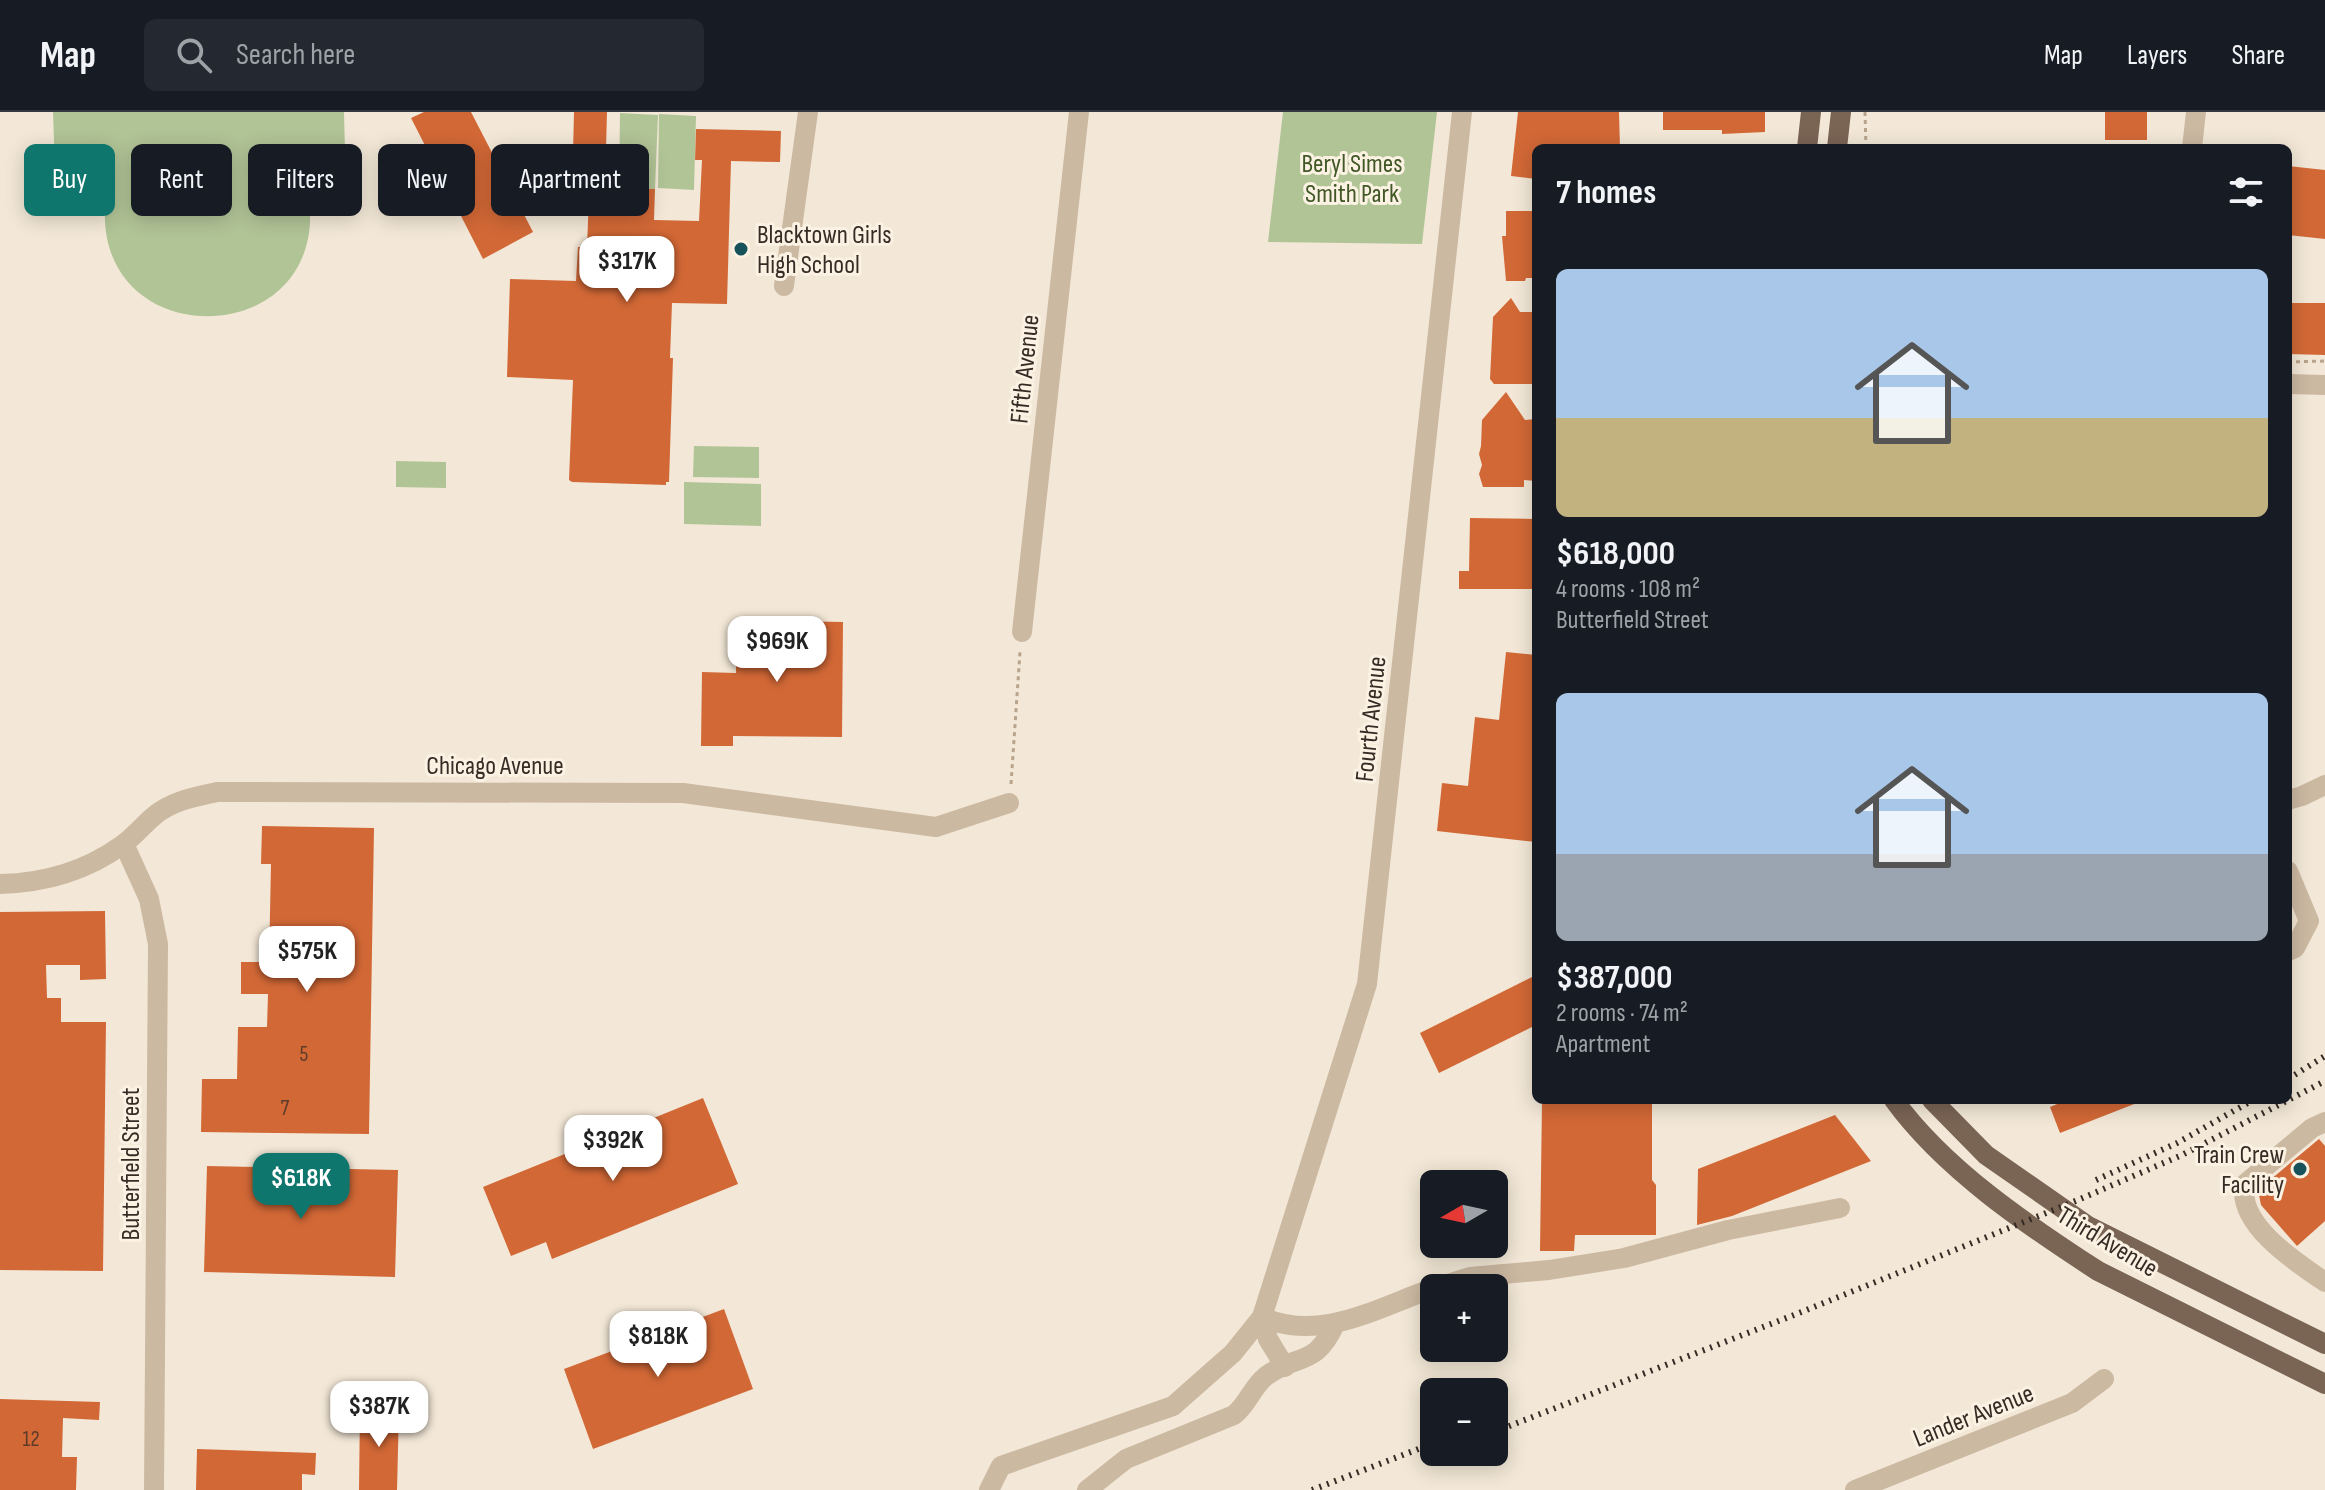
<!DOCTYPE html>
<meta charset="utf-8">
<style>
body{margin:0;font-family:"Sofia Sans Condensed",sans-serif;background:#242831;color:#f1f3f6;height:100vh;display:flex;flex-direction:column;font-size:30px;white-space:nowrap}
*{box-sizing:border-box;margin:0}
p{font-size:26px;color:#9ea1a6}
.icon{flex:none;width:44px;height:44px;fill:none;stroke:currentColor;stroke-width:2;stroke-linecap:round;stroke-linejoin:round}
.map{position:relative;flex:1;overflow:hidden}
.sheet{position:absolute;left:1532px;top:32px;width:760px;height:960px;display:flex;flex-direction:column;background:#171b24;border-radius:12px;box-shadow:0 4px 20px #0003}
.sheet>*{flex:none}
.guide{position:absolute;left:24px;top:32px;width:760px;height:72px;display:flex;gap:16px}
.needle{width:52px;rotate:261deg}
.tools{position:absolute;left:1420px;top:1058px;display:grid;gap:16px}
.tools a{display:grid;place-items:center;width:88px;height:88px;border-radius:12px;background:#171b24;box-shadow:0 4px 20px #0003;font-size:40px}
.price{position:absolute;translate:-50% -68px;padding:0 18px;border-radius:16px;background:#fff;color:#222;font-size:26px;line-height:52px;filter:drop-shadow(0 2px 4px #0008)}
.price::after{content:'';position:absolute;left:50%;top:48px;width:24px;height:18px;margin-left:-12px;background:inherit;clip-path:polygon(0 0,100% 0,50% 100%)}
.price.active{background:#0f766e;color:#fff}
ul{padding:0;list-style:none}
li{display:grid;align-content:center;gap:16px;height:424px;padding:0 24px}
li span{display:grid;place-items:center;height:248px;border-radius:12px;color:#555}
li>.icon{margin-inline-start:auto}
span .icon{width:144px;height:144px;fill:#fffc;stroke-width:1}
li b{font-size:34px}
h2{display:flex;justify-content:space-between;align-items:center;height:96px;padding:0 24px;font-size:34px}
.pill{padding:0 28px;border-radius:12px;background:#171b24;box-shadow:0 4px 20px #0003;font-size:28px;line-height:72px}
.pill.active{background:#0f766e;color:#fff}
header{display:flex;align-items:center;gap:48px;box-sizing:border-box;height:112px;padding:0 40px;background:#171b24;border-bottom:2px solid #363941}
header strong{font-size:38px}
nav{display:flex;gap:44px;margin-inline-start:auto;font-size:28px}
.search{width:560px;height:72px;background:#242831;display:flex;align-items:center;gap:20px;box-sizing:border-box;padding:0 28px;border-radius:12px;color:#9ea1a6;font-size:30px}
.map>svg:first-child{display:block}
.green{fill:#b1c496}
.building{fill:#d26836}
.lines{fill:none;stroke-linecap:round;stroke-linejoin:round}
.path{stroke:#b8a38c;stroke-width:3;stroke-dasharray:4 4;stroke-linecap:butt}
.minor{stroke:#ccb9a2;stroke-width:20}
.major{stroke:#7a6454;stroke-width:20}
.rail{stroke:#362c25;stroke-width:6;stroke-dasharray:2 6;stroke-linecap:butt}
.poi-dot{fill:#17525b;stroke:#fbf2e3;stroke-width:3}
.labels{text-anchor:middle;stroke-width:6;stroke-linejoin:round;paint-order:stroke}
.number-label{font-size:22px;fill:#5d3b29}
.park-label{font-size:26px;fill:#415726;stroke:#fbf2e3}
.poi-label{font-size:26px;fill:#362c25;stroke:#fbf2e3;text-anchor:start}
.street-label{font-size:26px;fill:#362c25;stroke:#fbf2e3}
</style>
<header>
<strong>Map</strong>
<div class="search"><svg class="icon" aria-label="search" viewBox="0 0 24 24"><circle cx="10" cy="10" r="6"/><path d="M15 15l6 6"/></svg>Search here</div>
<nav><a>Map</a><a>Layers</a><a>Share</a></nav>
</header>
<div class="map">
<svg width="2325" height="1378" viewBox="0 0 2325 1378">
<rect width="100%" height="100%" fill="#f3e8d7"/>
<g class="green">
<path d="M53,0h291l2,78 -38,1c28,164 -222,168 -202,6l-50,1z"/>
<polygon points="1283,0 1437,0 1422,132 1268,130"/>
<polygon points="620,1 658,3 655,77 619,75"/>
<polygon points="659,2 696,4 694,78 658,76"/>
<polygon points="694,334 759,335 759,366 693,365"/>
<polygon points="396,349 446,350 446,376 396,375"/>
<polygon points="684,370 761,372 761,414 684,412"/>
</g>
<g class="building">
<polygon points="424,0 471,0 533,120 483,147 411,6"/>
<polygon points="574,0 607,0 605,75 655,77 654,108 699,109 702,48 695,48 696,17 781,19 780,50 731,49 727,192 672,191 670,246 673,246 669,370 666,370 666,373 572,370 569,368 573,268 507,265 510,167 576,169 578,135 587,135 589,84 572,83"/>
<polygon points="1518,0 1619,0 1620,36 1536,36 1536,67 1511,64"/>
<polygon points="1663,0 1765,0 1765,20 1722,22 1722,18 1663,18"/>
<rect x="2105" y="0" width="42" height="28"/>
<polygon points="2288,54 2325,58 2325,127 2288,123"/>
<polygon points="1506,99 1536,99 1536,166 1526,166 1525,169 1506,169 1502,124 1506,124"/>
<polygon points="1511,186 1520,200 1536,200 1535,272 1494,272 1490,267 1493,205"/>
<polygon points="2288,191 2325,191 2325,243 2288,242"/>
<polygon points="1506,280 1525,308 1536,307 1536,369 1524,368 1524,375 1483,375 1479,362 1482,353 1479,342 1481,334 1482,308"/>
<polygon points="1470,406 1536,407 1536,477 1459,477 1459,459 1469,459"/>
<polygon points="736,508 843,510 842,625 733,624 733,634 701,634 702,560 736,561"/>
<polygon points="1506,540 1536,543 1536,730 1437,719 1442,671 1468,674 1475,605 1499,608"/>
<polygon points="262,714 374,716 369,1022 201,1020 202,967 237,967 238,915 267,915 268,882 241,882 241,850 269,850 271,752 261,752"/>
<polygon points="105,799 106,867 80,868 80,853 46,853 47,886 61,886 61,910 106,910 103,1159 0,1158 0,800"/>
<polygon points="1536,863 1536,913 1439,961 1420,921"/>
<polygon points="703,986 738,1072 552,1147 546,1130 511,1144 483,1075"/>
<polygon points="1542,988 1652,988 1652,1068 1656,1073 1656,1123 1575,1123 1574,1139 1540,1139"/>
<polygon points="2067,988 2142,988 2142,989 2060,1021 2050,995"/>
<polygon points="1835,1003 1871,1049 1732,1104 1697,1113 1698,1057"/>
<polygon points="2319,1027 2325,1034 2325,1109 2297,1134 2261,1093 2258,1078"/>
<polygon points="207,1054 398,1058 395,1165 204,1160"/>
<polygon points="724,1197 753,1277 593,1337 564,1257"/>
<polygon points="0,1287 100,1290 99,1308 63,1306 62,1345 77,1345 76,1378 0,1378"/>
<polygon points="360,1297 399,1297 397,1378 359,1378"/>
<polygon points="197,1337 316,1341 315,1363 302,1362 302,1378 196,1378"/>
</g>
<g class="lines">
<g class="path">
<polyline points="1865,0 1866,36"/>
<polyline points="2288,250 2325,249"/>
<polyline points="1011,672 1020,540"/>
</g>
<g class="minor">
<polyline points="2192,36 2196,0"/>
<polyline points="784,174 808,0"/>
<polyline points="2288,272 2325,273"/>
<polyline points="1022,520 1079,0"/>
<polyline points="2288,688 2302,684 2325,673"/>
<polyline points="124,732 149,787 158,832 154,1378"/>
<polyline points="2288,759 2309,809 2295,836 2288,839"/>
<path d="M0,772c44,-1 86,-13 122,-39 12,-8 21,-20 32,-29 17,-15 41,-19 63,-24l466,1 253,34 73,-24"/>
<path d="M2325,1010l-13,6 -67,56c-9,40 52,79 80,98"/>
<polyline points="1435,1176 1470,1165 1549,1158 1624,1146 1728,1118 1840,1096"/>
<path d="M1285,1255l-17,-28 -6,-22c59,26 116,-10 172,-29"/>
<polyline points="989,1378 1001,1354 1173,1294 1233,1241 1262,1205 1367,872 1462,0"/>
<path d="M1087,1378l39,-31 108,-44c14,-11 18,-28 32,-39 31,-23 49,-8 69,-52"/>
<polyline points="1855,1378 2072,1291 2104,1267"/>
</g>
<g class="major">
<polyline points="1807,36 1811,0"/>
<polyline points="1837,36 1841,0"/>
<path d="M1894,988c50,69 133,125 204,171l227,113"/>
<polyline points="1932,988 1986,1043 2088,1114 2325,1232"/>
</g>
<g class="rail">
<polyline points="2288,967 2325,944"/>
<polyline points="2096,1068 2177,1031 2253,988"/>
<polyline points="1494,1320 1799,1201 2078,1088 2182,1043 2325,969"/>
<polyline points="1312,1378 1434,1331"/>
</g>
</g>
<g class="poi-dot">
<circle cx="741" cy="137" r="8"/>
<circle cx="2300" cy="1057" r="8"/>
</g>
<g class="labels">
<g class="number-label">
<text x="304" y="949">5</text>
<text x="285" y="1003">7</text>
<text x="31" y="1334">12</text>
</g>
<g class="park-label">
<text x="1352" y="60">Beryl Simes<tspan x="1352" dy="30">Smith Park</tspan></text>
</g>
<g class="poi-label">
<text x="757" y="131">Blacktown Girls<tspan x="757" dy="30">High School</tspan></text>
<text x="2284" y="1051" text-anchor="end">Train Crew<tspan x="2284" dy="30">Facility</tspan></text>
</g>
<g class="street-label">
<text transform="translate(1024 257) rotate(-84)" y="9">Fifth Avenue</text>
<text transform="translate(1370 607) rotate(-84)" y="9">Fourth Avenue</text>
<text x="495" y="662">Chicago Avenue</text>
<text transform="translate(130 1052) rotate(-90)" y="9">Butterfield Street</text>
<text transform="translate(2108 1129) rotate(31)" y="9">Third Avenue</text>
<text transform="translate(1973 1303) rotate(-22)" y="9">Lander Avenue</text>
</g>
</g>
</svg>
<div class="tools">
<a><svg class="needle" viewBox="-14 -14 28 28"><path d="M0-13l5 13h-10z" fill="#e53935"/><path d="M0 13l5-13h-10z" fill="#9ea1a6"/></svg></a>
<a>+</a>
<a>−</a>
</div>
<b class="price" style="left:627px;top:192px">$317K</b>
<b class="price" style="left:777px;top:572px">$969K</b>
<b class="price" style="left:307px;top:882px">$575K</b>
<b class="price" style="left:613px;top:1071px">$392K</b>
<b class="price active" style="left:301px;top:1109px">$618K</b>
<b class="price" style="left:658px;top:1267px">$818K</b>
<b class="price" style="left:379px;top:1337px">$387K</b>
<div class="guide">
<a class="pill active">Buy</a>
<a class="pill">Rent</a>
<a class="pill">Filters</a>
<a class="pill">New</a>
<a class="pill">Apartment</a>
</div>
<section class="sheet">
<h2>7 homes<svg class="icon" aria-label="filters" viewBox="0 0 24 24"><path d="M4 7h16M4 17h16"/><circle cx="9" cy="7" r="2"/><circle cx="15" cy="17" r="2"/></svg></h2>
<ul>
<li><span style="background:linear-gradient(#a9c7e8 60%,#c2b280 0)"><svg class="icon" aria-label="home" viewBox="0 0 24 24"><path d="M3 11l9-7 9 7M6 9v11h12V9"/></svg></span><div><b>$618,000</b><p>4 rooms · 108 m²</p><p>Butterfield Street</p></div></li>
<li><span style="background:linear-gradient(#a9c7e8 65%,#9aa5b1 0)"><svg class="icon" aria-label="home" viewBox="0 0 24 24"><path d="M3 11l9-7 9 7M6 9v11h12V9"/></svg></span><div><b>$387,000</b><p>2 rooms · 74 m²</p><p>Apartment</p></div></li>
</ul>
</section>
</div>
